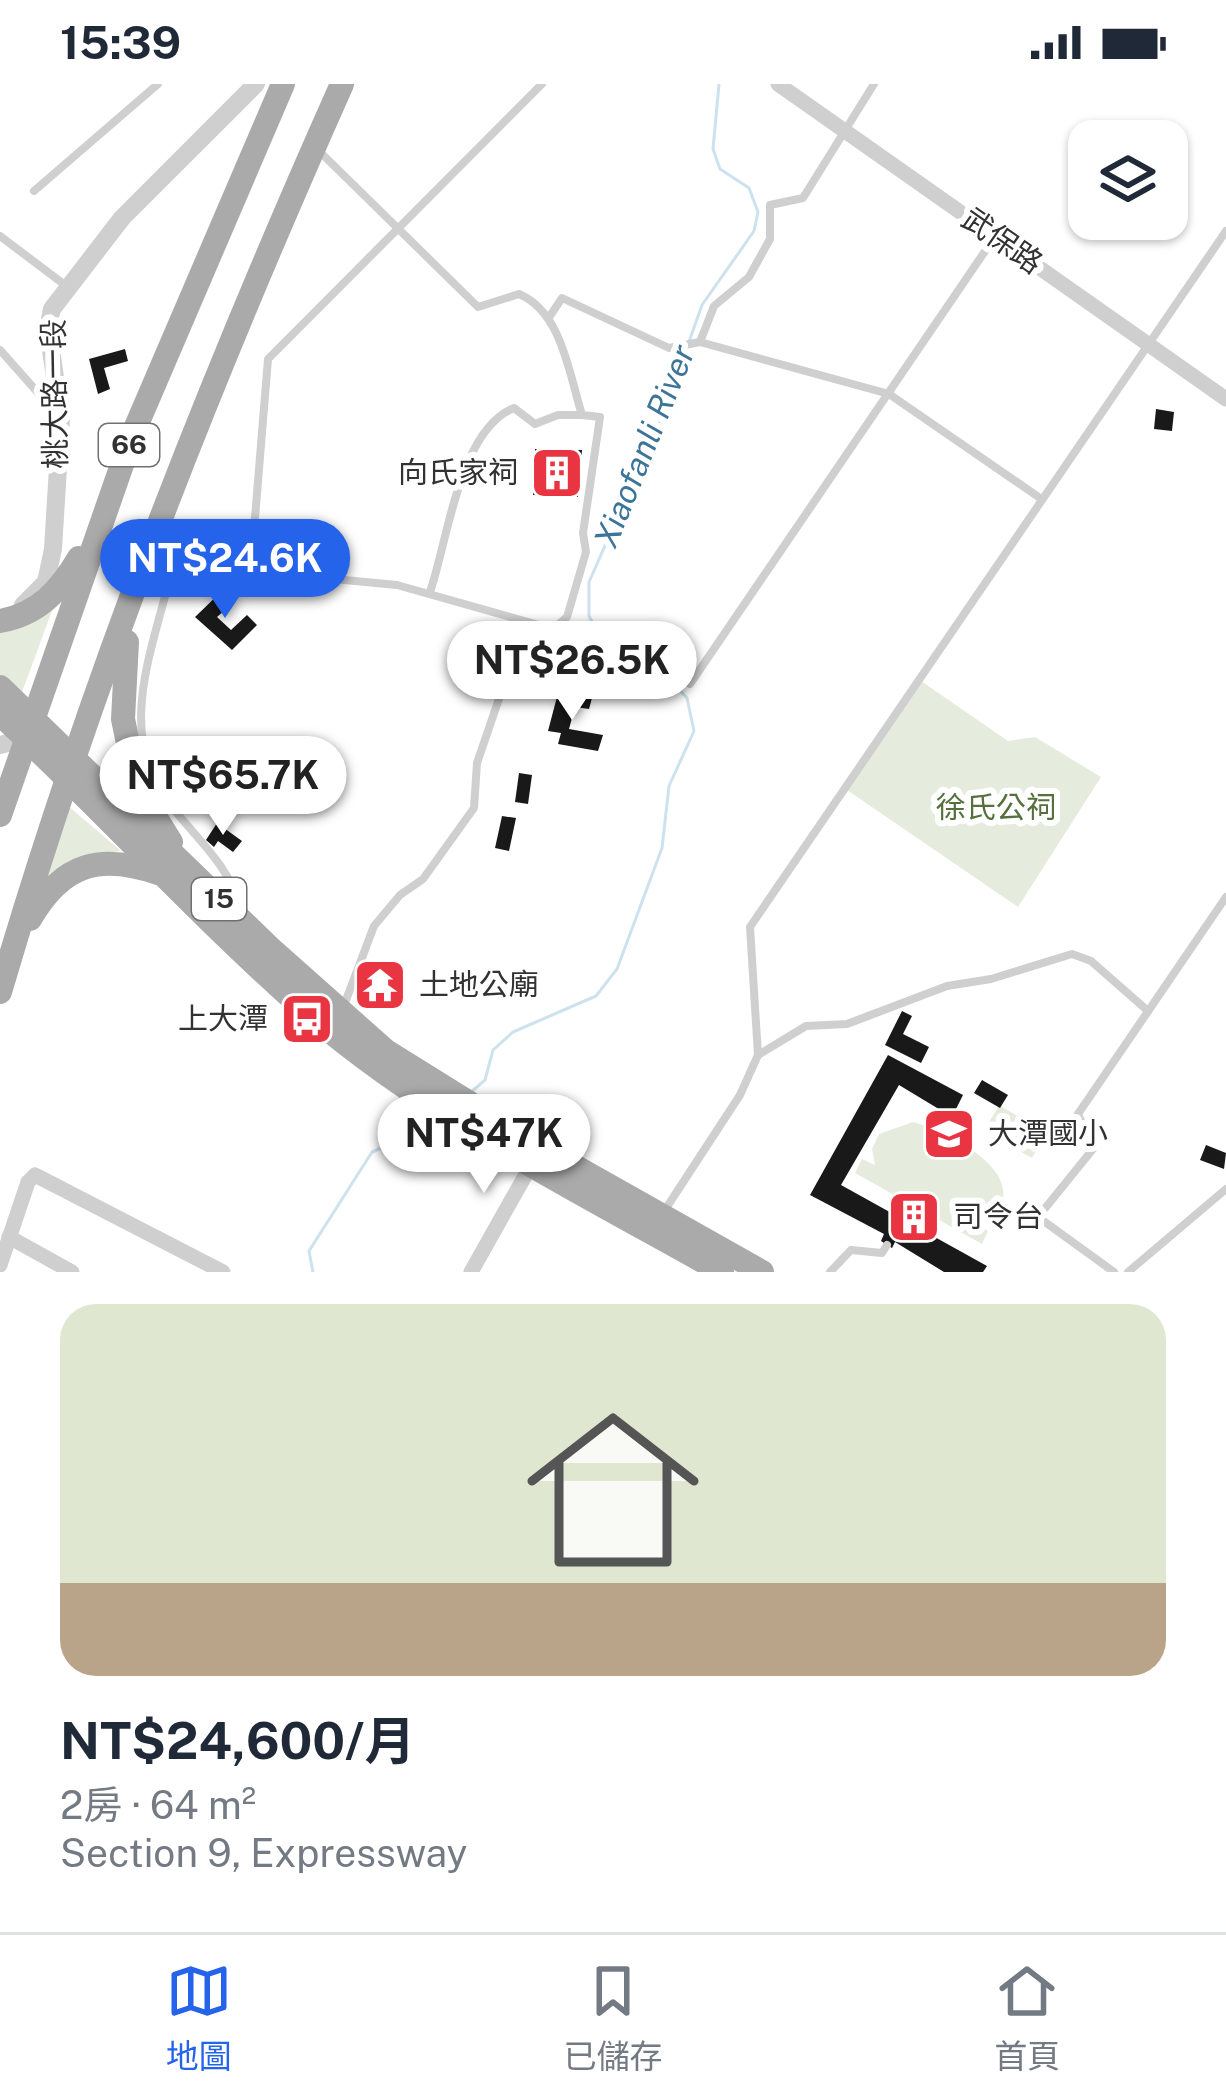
<!DOCTYPE html>
<html lang="zh-TW">
<meta charset="utf-8">
<style>
body{margin:0;font-family:"Public Sans","Noto Sans TC",sans-serif;background:#f6f6f7;color:#1f2937;height:100vh;display:flex;flex-direction:column;font-size:45px;white-space:nowrap}
*{box-sizing:border-box;margin:0}
p{font-size:39px;color:#747a83}
.icon{flex:none;width:66px;height:66px;fill:none;stroke:currentColor;stroke-width:2;stroke-linecap:round;stroke-linejoin:round}
.map{position:relative;height:1188px;overflow:hidden}
.drawer{display:flex;flex-direction:column;background:#fff;flex:1}
.drawer>*{flex:none}
.tools{position:absolute;left:1068px;top:36px;display:grid;gap:24px}
.tools a{display:grid;place-items:center;width:120px;height:120px;border-radius:24px;background:#fff;box-shadow:0 3px 9px #0004;font-size:60px}
.price{position:absolute;translate:-50% -102px;padding:0 27px;border-radius:42px;background:#fff;color:#222;font-size:39px;line-height:78px;filter:drop-shadow(0 3px 6px #0008)}
.price::after{content:'';position:absolute;left:50%;top:72px;width:36px;height:27px;margin-left:-18px;background:inherit;clip-path:polygon(0 0,100% 0,50% 100%)}
.price.current{background:#2563eb;color:#fff}
ul{padding:0;list-style:none}
li{display:grid;align-content:center;gap:24px;height:636px;padding:0 60px}
li span{display:grid;place-items:center;height:372px;border-radius:36px;color:#555}
li>.icon{margin-inline-start:auto}
span .icon{width:216px;height:216px;fill:#fffc;stroke-width:1}
li b{font-size:51px}
.status{display:flex;justify-content:space-between;align-items:center;height:84px;padding:0 60px;background:#fff;direction:ltr}
.status svg{height:33px;fill:currentColor}
.tab-bar{display:flex;justify-content:space-around;align-items:center;height:168px;border-top:3px solid #e0e1e3;background:#fff;font-size:33px;color:#747a83}
.tab-bar a{display:grid;justify-items:center;gap:6px}
.tab-bar .current{color:#2563eb}
.map>svg:first-child{display:block}
.green{fill:#e5ecde}
.lines{fill:none;stroke-linecap:round;stroke-linejoin:round}
.stream{stroke:#cde2ee;stroke-width:3}
.building{fill:#191919}
.service{stroke:#cfcfcf;stroke-width:8}
.minor{stroke:#cfcfcf;stroke-width:15}
.tertiary{stroke:#cfcfcf;stroke-width:18}
.primary{stroke:#aaa;stroke-width:24}
.labels{text-anchor:middle;stroke-width:12;stroke-linejoin:round;paint-order:stroke}
.shield{fill:#fff;stroke:#707070;stroke-width:3}
.shield-label{font-size:27px;font-weight:bold;fill:#323232}
.street-label{font-size:30px;fill:#323232;stroke:#fff}
.poi-label{font-size:30px;fill:#323232;stroke:#fff;text-anchor:start}
.park-label{font-size:30px;fill:#55703d;stroke:#fff}
.water-label{font-size:33px;font-style:italic;fill:#3d7598;stroke:#fff}
</style>
<div class="status"><b>15:39</b><svg viewBox="0 0 49 12"><path d="M0 12V9h3v3zM5 12V6h3v6zM10 12V3h3v9zM15 12V0h3v12zM26 1h20v11H26zM47 4h2v5h-2z"/></svg></div>
<div class="map">
<svg width="1226" height="1188" viewBox="0 0 1226 1188">
<rect width="100%" height="100%" fill="#fff"/>
<g class="green">
<polygon points="53,524 21,611 0,593 0,549"/>
<polygon points="921,597 1008,657 1035,653 1101,693 1018,823 847,706"/>
<polygon points="67,721 121,767 81,773 45,795"/>
<polygon points="999,1021 1046,1049 1032,1074 984,1047"/>
<path d="M913,1038c40,10 136,63 65,103l10,6 -6,13 -127,-71 7,-14 13,6 -3,-16 7,-15z"/>
</g>
<g class="lines">
<g class="stream">
<polyline points="470,1009 485,996 493,966 513,948 596,912 617,885 662,764 669,702 694,647 687,614 666,591 603,558 589,532 589,498 666,323 702,221 754,147 758,128 749,104 720,85 713,65 719,0"/>
<polyline points="313,1188 309,1167 372,1068 437,1040"/>
</g>
</g>
<g class="building">
<polygon points="125,265 128,277 104,284 110,305 98,310 89,275"/>
<polygon points="1156,325 1174,328 1172,347 1154,345"/>
<polygon points="535,365 582,366 578,413 533,411"/>
<polygon points="224,505 235,517 217,533 231,546 247,531 257,541 232,566 195,533"/>
<polygon points="558,609 592,614 589,625 575,623 569,645 603,651 598,667 558,660 561,649 548,647"/>
<polygon points="519,689 532,691 528,720 515,718"/>
<polygon points="502,732 516,734 509,767 495,764"/>
<polygon points="217,739 242,757 233,768 218,757 214,763 206,756"/>
<polygon points="389,888 395,900 371,913 364,901"/>
<polygon points="902,927 912,932 903,950 929,963 921,979 885,961"/>
<polygon points="888,971 963,1011 952,1033 899,1001 841,1101 987,1182 983,1188 944,1188 895,1158 892,1164 881,1157 884,1150 810,1111"/>
<polygon points="982,996 1008,1011 1000,1024 974,1009"/>
<polygon points="1206,1061 1226,1069 1224,1085 1200,1076"/>
</g>
<g class="lines">
<g class="service">
<polyline points="34,107 158,0"/>
<polyline points="0,152 65,201"/>
<polyline points="550,232 562,214 669,264 700,258 889,310 1040,414"/>
<polyline points="700,258 714,222 749,193 770,155 770,121 803,114 874,0"/>
<polyline points="0,266 56,329"/>
<polyline points="250,495 268,275 542,0"/>
<path d="M430,508c18,-52 29,-162 84,-184l21,16 23,-9h24"/>
<polyline points="690,600 994,154"/>
<path d="M241,826c-12,-46 -44,-70 -72,-107 -52,-68 -19,-146 0,-222l144,-4 84,8 156,44 14,-12 19,-65 -3,-19 17,-116 -18,-2c-13,-41 -20,-103 -63,-121l-41,13 -161,-158"/>
<polyline points="343,924 374,842 400,811 423,795 474,724 477,679 516,565 530,543"/>
<polyline points="758,971 806,942 847,940 947,902 991,895 1072,870 1091,877 1148,927"/>
<polyline points="663,1129 740,1011 758,971 750,843 1226,147"/>
<polyline points="830,1188 851,1166 882,1169 887,1161"/>
<polyline points="1114,1188 1038,1133 1093,1065 1078,1030 1226,813"/>
<polyline points="1128,1188 1226,1105"/>
</g>
<g class="minor">
<polyline points="778,0 1226,315"/>
<polyline points="9,1153 72,1188"/>
<polyline points="0,1181 28,1098 35,1091 223,1188"/>
<polyline points="471,1188 534,1076"/>
</g>
<g class="tertiary">
<polyline points="23,521 46,498 53,465 61,335 48,245 52,225 122,134 256,0"/>
<polyline points="0,661 27,654"/>
</g>
<g class="primary">
<path d="M0,537c39,-7 60,-31 79,-63"/>
<polyline points="127,558 123,635 137,703 171,758"/>
<polyline points="0,603 270,864 386,967 542,1064 762,1188"/>
<path d="M0,630c106,99 204,208 313,303 117,101 275,179 409,255"/>
<polyline points="0,731 132,352 283,0"/>
<path d="M30,835c33,-57 71,-66 131,-45"/>
<path d="M0,908c91,-311 210,-612 342,-908"/>
</g>
</g>
<defs>
<g id="building-square" transform="scale(2.7)"><rect x="-9" y="-9" width="18" height="18" rx="4" fill="#e93442" stroke="#fff"/><path d="M-4-6H4V6H1V3H-1V6H-4ZM-2.5-4.3h1.7v1.8h-1.7ZM.8-4.3h1.7v1.8H.8ZM-2.5-1h1.7V.8h-1.7ZM.8-1h1.7V.8H.8Z" fill="#fff"/></g>
<g id="temple-square" transform="scale(2.7)"><rect x="-9" y="-9" width="18" height="18" rx="4" fill="#e93442" stroke="#fff"/><path d="M0-6L5-2H3V0L6.5 2.5H4V6H1.5V3h-3V6H-4V2.5H-6.5L-3 0V-2H-5Z" fill="#fff"/></g>
<g id="bus-square" transform="scale(2.7)"><rect x="-9" y="-9" width="18" height="18" rx="4" fill="#e93442" stroke="#fff"/><path d="M-5-6H5V4H4V6H2V4H-2V6H-4V4H-5ZM-3.5-4V0h7V-4ZM-3.5 1.2v1.5H-2V1.2ZM2 1.2v1.5H3.5V1.2Z" fill="#fff"/></g>
<g id="school-square" transform="scale(2.7)"><rect x="-9" y="-9" width="18" height="18" rx="4" fill="#e93442" stroke="#fff"/><path d="M0-5L7-2L0 1L-7-2ZM-4 1L0 2.5L4 1V4Q0 6-4 4Z" fill="#fff"/></g>
</defs>
<g fill-rule="evenodd">
<use href="#building-square" x="557" y="389"/>
<use href="#temple-square" x="380" y="901"/>
<use href="#bus-square" x="307" y="935"/>
<use href="#school-square" x="949" y="1050"/>
<use href="#building-square" x="914" y="1133"/>
</g>
<g class="labels">
<g class="shield">
<rect x="99" y="340" width="60" height="42" rx="9"/>
<rect x="192" y="794" width="54" height="42" rx="9"/>
</g>
<g class="shield-label">
<text x="129" y="370">66</text>
<text x="219" y="824">15</text>
</g>
<g class="street-label">
<text transform="translate(1002 157) rotate(35)" y="10">武保路</text>
<text transform="translate(55 310) rotate(-91)" y="10">桃大路一段</text>
</g>
<g class="poi-label">
<text x="518" y="399" text-anchor="end">向氏家祠</text>
<text x="419" y="911">土地公廟</text>
<text x="268" y="945" text-anchor="end">上大潭</text>
<text x="988" y="1060">大潭國小</text>
<text x="953" y="1143">司令台</text>
</g>
<g class="park-label">
<text x="996" y="734">徐氏公祠</text>
</g>
<g class="water-label">
<text transform="translate(644 362) rotate(-68)" y="12">Xiaofanli River</text>
</g>
</g>
</svg>
<div class="tools">
<a><svg class="icon" aria-label="layers" viewBox="0 0 24 24"><path d="M12 4l9 5-9 5-9-5zM3 14l9 5 9-5"/></svg></a>
</div>
<b class="price current" style="left:225px;top:537px">NT$24.6K</b>
<b class="price" style="left:572px;top:639px">NT$26.5K</b>
<b class="price" style="left:223px;top:754px">NT$65.7K</b>
<b class="price" style="left:484px;top:1112px">NT$47K</b>
</div>
<section class="drawer">
<ul>
<li><span style="background:linear-gradient(#dfe7d0 75%,#b9a48a 0)"><svg class="icon" aria-label="home" viewBox="0 0 24 24"><path d="M3 11l9-7 9 7M6 9v11h12V9"/></svg></span><div><b>NT$24,600/月</b><p>2房 · 64 m²</p><p>Section 9, Expressway</p></div></li>
</ul>
</section>
<nav class="tab-bar">
<a class="current"><svg class="icon" aria-label="map" viewBox="0 0 24 24"><path d="M3 6l6-2 6 2 6-2v14l-6 2-6-2-6 2zM9 4v14M15 6v14"/></svg>地圖</a>
<a><svg class="icon" aria-label="saved" viewBox="0 0 24 24"><path d="M7 4h10v16l-5-4-5 4z"/></svg>已儲存</a>
<a><svg class="icon" aria-label="home" viewBox="0 0 24 24"><path d="M3 11l9-7 9 7M6 9v11h12V9"/></svg>首頁</a>
</nav>
